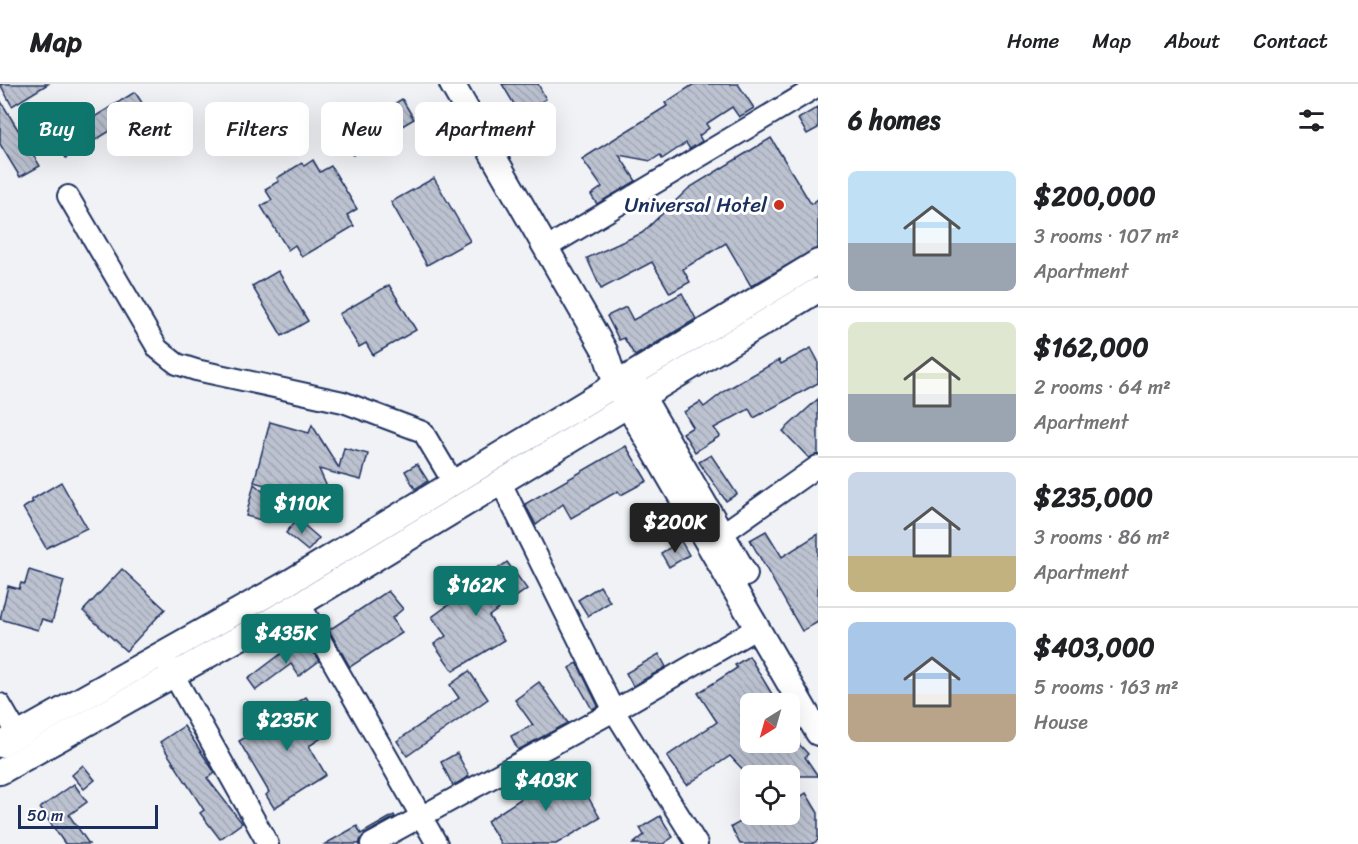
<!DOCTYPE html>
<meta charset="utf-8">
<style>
body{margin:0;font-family:Sriracha,sans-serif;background:#f2f2f2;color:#202124;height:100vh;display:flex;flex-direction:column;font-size:22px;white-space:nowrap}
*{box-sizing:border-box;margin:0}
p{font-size:20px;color:#757577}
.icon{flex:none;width:33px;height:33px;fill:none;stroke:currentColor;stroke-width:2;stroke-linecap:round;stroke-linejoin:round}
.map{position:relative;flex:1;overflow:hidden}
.panel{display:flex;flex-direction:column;background:#fff;width:540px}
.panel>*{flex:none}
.banner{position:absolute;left:18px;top:18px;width:570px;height:54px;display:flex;gap:12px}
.needle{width:39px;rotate:217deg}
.controls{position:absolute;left:740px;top:609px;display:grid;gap:12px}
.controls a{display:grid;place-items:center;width:60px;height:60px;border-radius:9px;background:#fff;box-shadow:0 6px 24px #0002;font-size:30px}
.scale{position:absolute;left:18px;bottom:15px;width:140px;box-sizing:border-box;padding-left:6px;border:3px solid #1b2f5e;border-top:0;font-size:16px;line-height:21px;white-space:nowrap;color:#1b2f5e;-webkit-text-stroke:4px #fff;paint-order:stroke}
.price{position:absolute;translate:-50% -51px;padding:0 14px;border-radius:6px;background:#0f766e;color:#fff;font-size:20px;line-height:39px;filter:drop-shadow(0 2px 3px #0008)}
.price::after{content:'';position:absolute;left:50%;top:36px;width:18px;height:14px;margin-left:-9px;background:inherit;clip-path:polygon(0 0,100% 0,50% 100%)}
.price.active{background:#222;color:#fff}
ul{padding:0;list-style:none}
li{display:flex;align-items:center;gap:18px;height:150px;padding:0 30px}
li+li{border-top:2px solid #e0e0e0}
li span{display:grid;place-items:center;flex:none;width:168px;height:120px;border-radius:9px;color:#555}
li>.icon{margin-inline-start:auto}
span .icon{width:72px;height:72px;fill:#fffc;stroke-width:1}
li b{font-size:26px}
h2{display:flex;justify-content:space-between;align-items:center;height:72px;padding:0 30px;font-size:26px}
.chip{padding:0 21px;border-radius:9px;background:#fff;box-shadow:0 6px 24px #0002;font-size:21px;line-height:54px}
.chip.active{background:#0f766e;color:#fff}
header{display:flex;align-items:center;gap:36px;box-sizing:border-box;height:84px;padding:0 30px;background:#fff;border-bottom:2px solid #e0e0e0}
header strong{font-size:28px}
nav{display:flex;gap:33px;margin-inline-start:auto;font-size:21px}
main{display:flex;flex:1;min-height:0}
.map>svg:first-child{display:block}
.building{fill:url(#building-back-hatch);stroke:#1b2f5e;stroke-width:1.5}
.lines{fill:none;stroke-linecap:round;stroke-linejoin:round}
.minor-casing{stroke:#1b2f5e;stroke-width:24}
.major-casing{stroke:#1b2f5e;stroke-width:28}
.minor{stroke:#fff;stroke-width:20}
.major{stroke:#fff;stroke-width:24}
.poi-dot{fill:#c8321e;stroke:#fff;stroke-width:2}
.labels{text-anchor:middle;stroke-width:6;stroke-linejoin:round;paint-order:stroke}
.poi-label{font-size:21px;fill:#1b2f5e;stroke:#fff;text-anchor:end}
</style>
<header>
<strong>Map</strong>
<nav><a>Home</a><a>Map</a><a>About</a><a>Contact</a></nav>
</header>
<main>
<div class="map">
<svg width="818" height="760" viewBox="0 0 818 760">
<defs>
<pattern id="building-back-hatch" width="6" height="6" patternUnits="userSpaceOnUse" patternTransform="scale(1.5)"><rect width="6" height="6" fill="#bcc2d0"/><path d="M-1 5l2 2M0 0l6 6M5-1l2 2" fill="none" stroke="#a1a7b5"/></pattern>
</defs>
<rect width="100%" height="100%" fill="#f1f2f5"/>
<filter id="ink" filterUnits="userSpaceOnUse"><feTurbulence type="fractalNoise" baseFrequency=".0167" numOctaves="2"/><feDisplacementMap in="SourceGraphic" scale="12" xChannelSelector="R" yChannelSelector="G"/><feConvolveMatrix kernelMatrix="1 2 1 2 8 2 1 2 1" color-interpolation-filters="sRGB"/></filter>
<g filter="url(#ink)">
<g class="building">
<polygon points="0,0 48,0 12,22"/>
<polygon points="502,0 538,0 546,15 520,30"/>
<polygon points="694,0 738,0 754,24 739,33 732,23 706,40 709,44 699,52 702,57 690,65 686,59 662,75 660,71 651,77 619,71 636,97 597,120 591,111 602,103 582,75 667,22 665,19"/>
<polygon points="135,8 146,25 66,74 55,57"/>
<polygon points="402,15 414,35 353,71 341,52"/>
<polygon points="0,16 40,82 20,93 0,60"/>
<polygon points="818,23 818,44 807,50 798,35"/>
<polygon points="771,54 811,120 818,115 818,164 751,202 726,159 683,185 690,198 670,209 652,178 601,205 587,174 642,149 689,104"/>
<polygon points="313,76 320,88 331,82 357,125 347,131 354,142 302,173 295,161 288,166 261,122 272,116 265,105 279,97 277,94 302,79 304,82"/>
<polygon points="434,94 470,157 427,181 391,118"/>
<polygon points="278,187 308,237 282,252 252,202"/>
<polygon points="389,201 416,246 373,271 366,259 359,263 339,230"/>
<polygon points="682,209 696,235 635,272 624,254 619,256 607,232 626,223 633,236"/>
<polygon points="811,264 818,277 818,299 754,334 749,325 714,344 720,352 695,368 683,349 693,343 684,328 700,318 704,323 726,306 779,276 781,280"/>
<polygon points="818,315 818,370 809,374 783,347"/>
<polygon points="270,338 309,349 312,341 339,384 344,364 368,370 361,396 319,385 335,421 254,398"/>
<polygon points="626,362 647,397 621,411 618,407 571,434 563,420 536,441 525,420"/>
<polygon points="711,371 737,410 726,417 699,378"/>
<polygon points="417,380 428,397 415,405 405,387"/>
<polygon points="61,398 87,444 46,464 23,424 33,418 31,416"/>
<polygon points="254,400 273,416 269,438 246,432"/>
<polygon points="297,435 319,454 308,467 286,449"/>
<polygon points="766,447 782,473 818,450 818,538 802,547 750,456"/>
<polygon points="681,457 689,471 669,483 661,469"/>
<polygon points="507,478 527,505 489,532 504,556 453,587 434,560 446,552 432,533"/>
<polygon points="122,485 165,525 126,567 83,527"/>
<polygon points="29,486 64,497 52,538 42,535 38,546 0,535 8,502 19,505 21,499 25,500"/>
<polygon points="600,502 610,518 588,532 578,516"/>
<polygon points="388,507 403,525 392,534 402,549 350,583 329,546"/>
<polygon points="308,559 319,577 299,592 291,580 256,606 248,595 294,560 298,566"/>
<polygon points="659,570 666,583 633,602 626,589"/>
<polygon points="749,572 778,620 750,620 750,658 797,658 808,670 805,673 818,692 749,692 730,672 687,701 667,672 717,638 698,609 737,584 735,581"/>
<polygon points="577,579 598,622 592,625 569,584"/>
<polygon points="469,587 488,615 407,672 397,657 459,614 450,601"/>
<polygon points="539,598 568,639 518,666 511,652 533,641 515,616"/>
<polygon points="306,613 329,649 309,662 326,691 274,724 266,711 269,708 239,657 275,637 273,634"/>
<polygon points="184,642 215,689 207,694 242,739 220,755 200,729 204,726 160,658"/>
<polygon points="457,669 469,692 453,702 441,678"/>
<polygon points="83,681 95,696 84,705 72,691"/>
<polygon points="565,681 576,692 600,734 556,760 501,760 487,737 525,712 522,708 534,699 536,702"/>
<polygon points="74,700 87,718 69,731 89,760 65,760 40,724"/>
<polygon points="806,709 818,729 818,756 812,760 740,760 731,743 755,730 789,730 789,720"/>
<polygon points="394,731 395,733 365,750 359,760 325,760 357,742 361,750"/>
<polygon points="660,732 673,753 663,760 633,760 644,751 640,744"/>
</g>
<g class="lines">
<g class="minor-casing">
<g id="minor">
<polyline points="68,112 158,265 177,280 196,286 343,318 423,348 454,400"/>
<polyline points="546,164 818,2"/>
<polyline points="500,397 614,627 697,760"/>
<polyline points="722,450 818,382"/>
<polyline points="300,520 437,760"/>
<polyline points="167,579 268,760"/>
<polyline points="0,620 18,651"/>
<polyline points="371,760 614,627 757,544"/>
</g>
</g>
<g class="major-casing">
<g id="major">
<polyline points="452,0 605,267 616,301 818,649"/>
<polyline points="635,300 745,490"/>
<polyline points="0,661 288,499 818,178"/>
<polyline points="0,688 300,520 818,206"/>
</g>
</g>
<use href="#minor" class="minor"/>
<use href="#major" class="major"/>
</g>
</g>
<circle class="poi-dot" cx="779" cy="121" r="6"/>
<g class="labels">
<g class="poi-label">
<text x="767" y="128">Universal Hotel</text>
</g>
</g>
</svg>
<div class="controls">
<a><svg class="needle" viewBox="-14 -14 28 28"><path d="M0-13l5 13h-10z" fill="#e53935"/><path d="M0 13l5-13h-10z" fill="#757577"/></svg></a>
<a><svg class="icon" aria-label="locate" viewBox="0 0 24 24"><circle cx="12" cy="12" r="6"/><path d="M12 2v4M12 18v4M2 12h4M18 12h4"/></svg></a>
</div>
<div class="scale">50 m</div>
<b class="price" style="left:302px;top:451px">$110K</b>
<b class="price active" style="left:675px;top:470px">$200K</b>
<b class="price" style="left:476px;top:533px">$162K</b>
<b class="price" style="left:286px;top:581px">$435K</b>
<b class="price" style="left:287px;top:668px">$235K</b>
<b class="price" style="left:546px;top:728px">$403K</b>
<div class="banner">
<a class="chip active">Buy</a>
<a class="chip">Rent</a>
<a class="chip">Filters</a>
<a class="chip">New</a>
<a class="chip">Apartment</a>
</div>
</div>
<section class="panel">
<h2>6 homes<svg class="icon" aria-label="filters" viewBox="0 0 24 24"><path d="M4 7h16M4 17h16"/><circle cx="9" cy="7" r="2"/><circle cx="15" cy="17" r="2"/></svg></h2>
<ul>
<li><span style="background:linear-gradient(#bfe0f5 60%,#9aa5b1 0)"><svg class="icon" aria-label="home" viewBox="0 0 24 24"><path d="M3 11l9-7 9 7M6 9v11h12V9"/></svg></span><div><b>$200,000</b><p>3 rooms · 107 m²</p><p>Apartment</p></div></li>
<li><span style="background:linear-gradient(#dfe7d0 60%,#9aa5b1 0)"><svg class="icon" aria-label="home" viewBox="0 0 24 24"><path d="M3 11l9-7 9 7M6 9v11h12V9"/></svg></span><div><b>$162,000</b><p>2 rooms · 64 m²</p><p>Apartment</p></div></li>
<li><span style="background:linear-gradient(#c9d6e8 70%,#c2b280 0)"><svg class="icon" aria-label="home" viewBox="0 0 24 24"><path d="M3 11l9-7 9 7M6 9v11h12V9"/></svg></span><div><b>$235,000</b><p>3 rooms · 86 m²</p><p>Apartment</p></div></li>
<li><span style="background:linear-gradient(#a9c7e8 60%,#b9a48a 0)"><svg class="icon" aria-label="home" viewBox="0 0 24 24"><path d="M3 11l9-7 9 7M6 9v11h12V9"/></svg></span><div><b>$403,000</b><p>5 rooms · 163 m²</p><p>House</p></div></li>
</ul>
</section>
</main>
